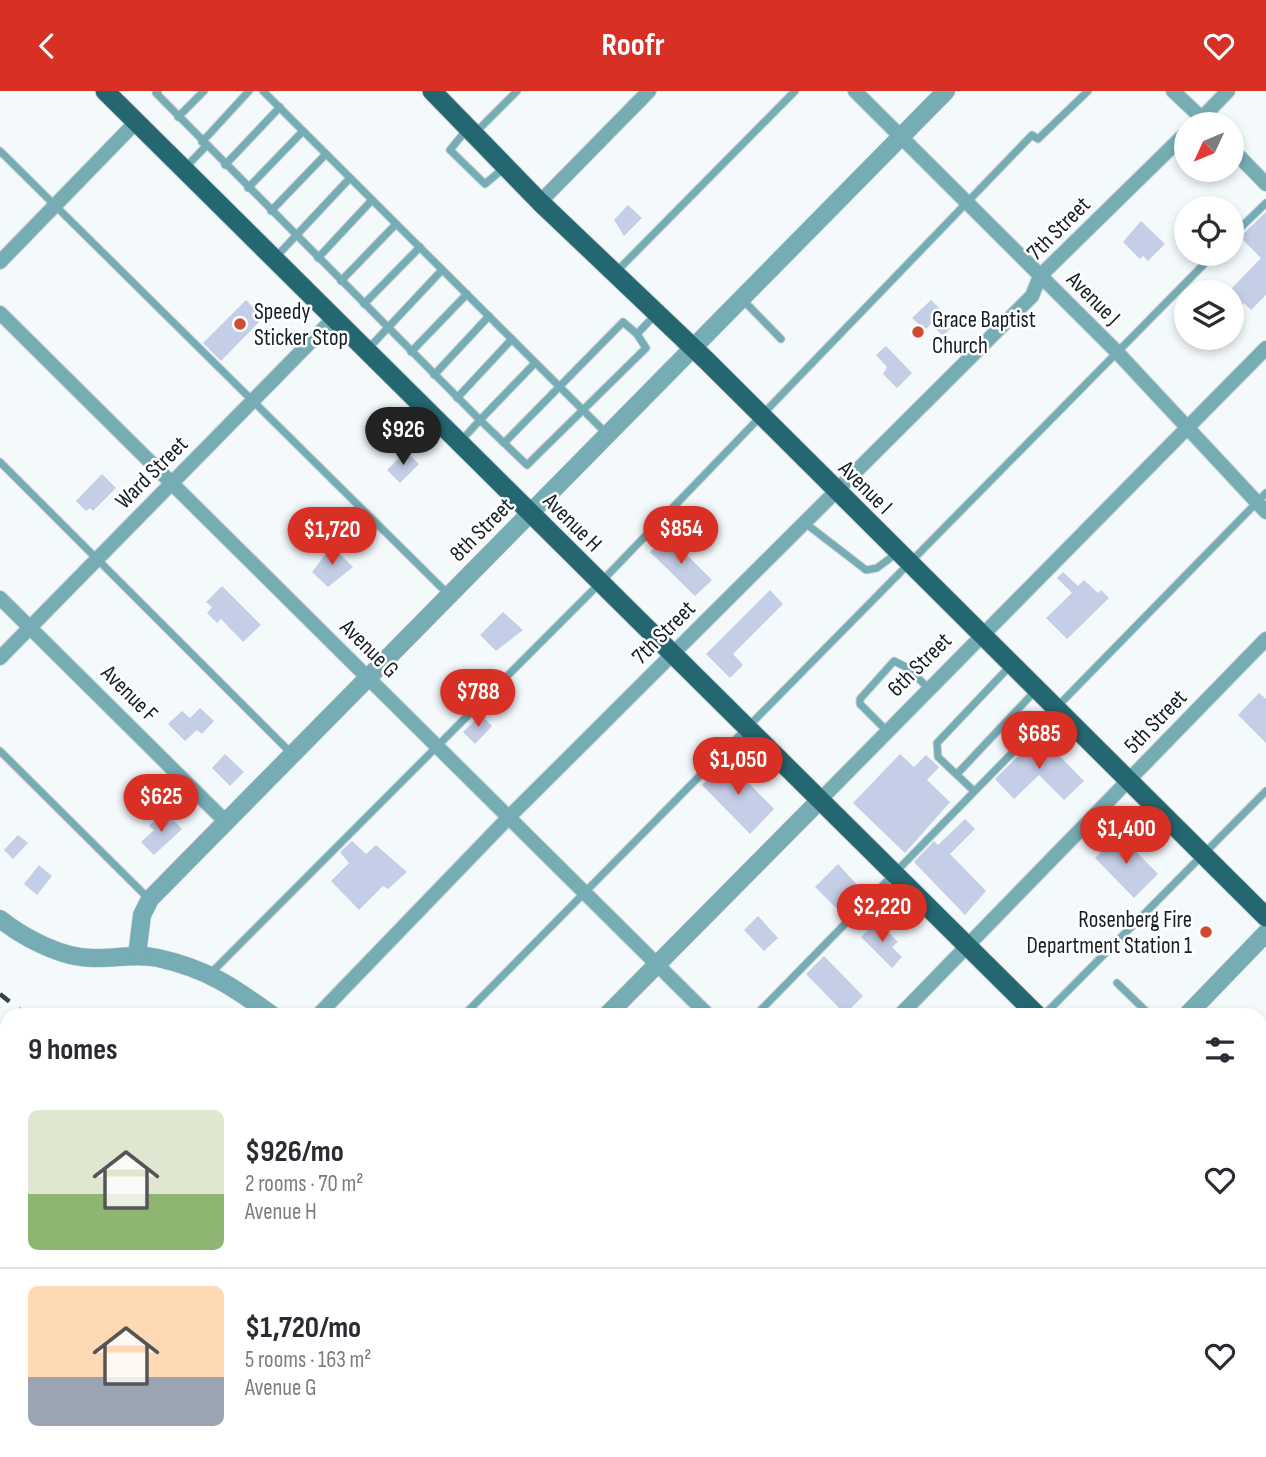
<!DOCTYPE html>
<meta charset="utf-8">
<style>
body{margin:0;font-family:"Sofia Sans Condensed",sans-serif;background:#f2f2f3;color:#2b2b33;height:100vh;display:flex;flex-direction:column;font-size:26px;white-space:nowrap}
*{box-sizing:border-box;margin:0}
p{font-size:23px;color:#7c7c81}
.icon{flex:none;width:38px;height:38px;fill:none;stroke:currentColor;stroke-width:2;stroke-linecap:round;stroke-linejoin:round}
.map{position:relative;flex:1;overflow:hidden}
.sheet{position:absolute;left:0px;top:917px;width:1267px;height:450px;display:flex;flex-direction:column;background:#fff;border-radius:21px 21px 0 0;box-shadow:0 4px 10px #0003}
.sheet>*{flex:none}
.needle{width:46px;rotate:226deg}
.fabs{position:absolute;left:1174px;top:21px;display:grid;gap:14px}
.fabs a{display:grid;place-items:center;width:70px;height:70px;border-radius:50%;background:#fff;box-shadow:0 4px 10px #0003;font-size:35px}
.price{position:absolute;translate:-50% -60px;padding:0 16px;border-radius:24px;background:#d93025;color:#fff;font-size:23px;line-height:46px;filter:drop-shadow(0 2px 4px #0008)}
.price::after{content:'';position:absolute;left:50%;top:42px;width:21px;height:16px;margin-left:-10px;background:inherit;clip-path:polygon(0 0,100% 0,50% 100%)}
.price.selected{background:#222;color:#fff}
ul{padding:0;list-style:none}
li{display:flex;align-items:center;gap:21px;height:175px;padding:0 28px}
li+li{border-top:2px solid #e1e1e2}
li span{display:grid;place-items:center;flex:none;width:196px;height:140px;border-radius:10px;color:#555}
li>.icon{margin-inline-start:auto}
span .icon{width:84px;height:84px;fill:#fffc;stroke-width:1}
li b{font-size:30px}
h2{display:flex;justify-content:space-between;align-items:center;height:84px;padding:0 28px;font-size:30px}
header{display:flex;justify-content:space-between;align-items:center;height:91px;padding:0 28px;background:#d93025;color:#fff;font-size:32px;font-weight:700}
.map>svg:first-child{display:block}
.building{fill:#c5cee7}
.lines{fill:none;stroke-linecap:round;stroke-linejoin:round}
.service-casing{stroke:#d0d6d9;stroke-width:9}
.minor-casing{stroke:#d0d6d9;stroke-width:16}
.tertiary-casing{stroke:#d0d6d9;stroke-width:19}
.primary-casing{stroke:#d0d6d9;stroke-width:21}
.service{stroke:#76adb5;stroke-width:7}
.minor{stroke:#76adb5;stroke-width:14}
.tertiary{stroke:#76adb5;stroke-width:18}
.primary{stroke:#256770;stroke-width:19}
.rail{stroke:#394147;stroke-width:4.5;stroke-dasharray:12 12;stroke-linecap:butt}
.poi-dot{fill:#d44931;stroke:#fff;stroke-width:2.5}
.labels{text-anchor:middle;stroke-width:5;stroke-linejoin:round;paint-order:stroke}
.street-label{font-size:23px;fill:#151e24;stroke:#fff}
.poi-label{font-size:23px;fill:#151e24;stroke:#fff;text-anchor:start}
</style>
<header><svg class="icon" aria-label="back" viewBox="0 0 24 24"><path d="M15 5l-7 7 7 7"/></svg>Roofr<svg class="icon" aria-label="heart" viewBox="0 0 24 24"><path d="M12 20l-8-8c-3-5 5-10 8-4 3-6 11-1 8 4z"/></svg></header>
<div class="map">
<svg width="1266" height="1366" viewBox="0 0 1266 1366">
<rect width="100%" height="100%" fill="#f4f9fc"/>
<g class="building">
<polygon points="628,114 642,127 624,145 614,129"/>
<polygon points="1266,121 1266,204 1251,219 1244,212 1232,224 1232,197 1261,167 1240,146"/>
<polygon points="1141,130 1165,153 1148,170 1143,165 1140,168 1123,151"/>
<polygon points="246,209 263,227 221,270 203,252"/>
<polygon points="931,209 955,233 943,245 931,233 925,239 912,227"/>
<polygon points="886,255 912,282 897,297 883,283 887,276 876,264"/>
<polygon points="406,360 419,373 400,392 387,379"/>
<polygon points="102,383 116,397 93,420 90,417 86,420 76,410"/>
<polygon points="667,444 712,489 695,505 650,461"/>
<polygon points="332,455 353,476 328,496 312,481"/>
<polygon points="1063,481 1078,495 1084,489 1098,502 1101,499 1109,507 1067,548 1046,527 1072,502 1057,487"/>
<polygon points="222,495 261,534 243,551 221,528 217,532 207,522 212,516 206,511"/>
<polygon points="770,499 783,513 733,563 743,574 730,587 706,563"/>
<polygon points="503,521 523,539 496,560 480,544"/>
<polygon points="1259,602 1266,608 1266,652 1238,624"/>
<polygon points="200,617 214,630 202,643 197,639 185,650 168,633 182,620 190,627"/>
<polygon points="481,624 492,635 475,653 463,641"/>
<polygon points="1039,644 1084,690 1064,709 1039,684 1014,708 995,688"/>
<polygon points="225,663 244,681 230,695 212,677"/>
<polygon points="900,663 914,676 926,664 939,676 927,689 950,711 905,762 853,712"/>
<polygon points="726,669 774,718 750,743 702,694"/>
<polygon points="161,723 166,728 169,725 182,738 154,764 141,751 154,739 149,735"/>
<polygon points="965,728 975,738 950,763 986,800 965,824 914,771 934,750 938,754"/>
<polygon points="1119,743 1158,783 1134,807 1095,767"/>
<polygon points="18,744 28,752 13,768 4,759"/>
<polygon points="352,750 366,763 376,754 407,781 388,798 383,795 359,819 331,790 349,772 340,761"/>
<polygon points="838,773 858,795 836,817 815,796"/>
<polygon points="39,774 52,785 37,804 24,793"/>
<polygon points="758,825 778,847 764,860 744,839"/>
<polygon points="877,830 898,851 892,856 902,866 892,877 861,846"/>
<polygon points="824,865 863,905 845,923 806,883"/>
</g>
<g class="lines">
<g class="service-casing">
<g id="service">
<polyline points="158,0 156,2 480,329 535,272"/>
<polyline points="263,0 607,343"/>
<polyline points="178,26 204,0"/>
<polyline points="467,38 450,59 485,93 505,76"/>
<polyline points="474,43 517,0"/>
<polyline points="202,51 249,0"/>
<polyline points="0,60 449,504"/>
<polyline points="225,74 280,16"/>
<polyline points="185,77 206,55"/>
<polyline points="248,97 303,40"/>
<polyline points="271,120 326,63"/>
<polyline points="1232,145 1266,112"/>
<polyline points="275,167 350,87"/>
<polyline points="318,167 372,109"/>
<polyline points="615,182 795,0"/>
<polyline points="341,190 396,133"/>
<polyline points="742,208 781,248"/>
<polyline points="364,213 420,156"/>
<polyline points="367,259 442,179"/>
<polyline points="411,261 467,203"/>
<polyline points="434,284 489,225"/>
<polyline points="457,307 512,248"/>
<polyline points="460,351 480,329 527,374 646,257 637,243"/>
<polyline points="504,352 623,231 637,243 656,223"/>
<polyline points="0,371 292,663"/>
<polyline points="805,432 866,479 877,477 897,462"/>
<polyline points="887,640 860,613 860,608 894,570 908,577 929,598"/>
<polyline points="0,660 149,808"/>
<polyline points="957,683 1036,599"/>
<polyline points="974,700 938,666 937,652 1011,574"/>
<polyline points="211,882 600,492 1032,44 1038,48 1088,0"/>
<polyline points="1117,892 1150,924"/>
<polyline points="464,924 1214,163"/>
<polyline points="756,924 1266,402"/>
<polyline points="1044,924 1266,700"/>
<polyline points="1260,1000 1266,994"/>
<polyline points="1260,1296 1266,1290"/>
<polyline points="24,1366 31,1360"/>
<polyline points="899,1366 905,1360"/>
<polyline points="1190,1366 1197,1360"/>
</g>
</g>
<g class="minor-casing">
<g id="minor">
<polyline points="855,0 1116,260 1266,421"/>
<polyline points="1173,0 1208,33"/>
<polyline points="1197,32 1228,0"/>
<polyline points="1232,58 1266,93"/>
<polyline points="540,111 649,0"/>
<polyline points="0,171 137,30"/>
<polyline points="0,222 708,924"/>
<polyline points="0,507 226,731"/>
<polyline points="0,567 334,227"/>
<polyline points="820,709 1266,257"/>
<polyline points="318,924 509,726 1032,205 1040,185 1186,42"/>
<polyline points="900,924 1266,548"/>
<polyline points="0,1249 7,1243"/>
<polyline points="208,1360 217,1366"/>
<polyline points="1147,1360 1154,1366"/>
<polyline points="184,1366 190,1360"/>
</g>
</g>
<g class="tertiary-casing">
<g id="tertiary">
<path d="M0,828c24,19 62,39 93,39 22,1 43,-5 65,0 49,11 74,28 114,57"/>
<polyline points="137,864 142,824 150,808 946,0"/>
<polyline points="607,924 820,709"/>
<polyline points="1187,924 1266,842"/>
<polyline points="822,1360 830,1366"/>
<polyline points="1044,1366 1050,1360"/>
</g>
</g>
<g class="primary-casing">
<g id="primary">
<polyline points="105,0 1037,924"/>
<polyline points="432,0 540,111 706,269 1266,826"/>
<polyline points="1260,1143 1266,1148"/>
</g>
</g>
<use href="#service" class="service"/>
<use href="#minor" class="minor"/>
<use href="#tertiary" class="tertiary"/>
<use href="#primary" class="primary"/>
<g class="rail">
<polyline points="0,903 26,924"/>
<polyline points="0,979 7,984"/>
<polyline points="476,1360 484,1366"/>
<polyline points="578,1360 586,1366"/>
</g>
</g>
<g class="poi-dot">
<circle cx="240" cy="233" r="7"/>
<circle cx="918" cy="241" r="7"/>
<circle cx="1206" cy="841" r="7"/>
</g>
<g class="labels">
<g class="street-label">
<text transform="translate(1058 137) rotate(-45)" y="8">7th Street</text>
<text transform="translate(1094 207) rotate(45)" y="8">Avenue J</text>
<text transform="translate(151 381) rotate(-45)" y="8">Ward Street</text>
<text transform="translate(866 396) rotate(45)" y="8">Avenue I</text>
<text transform="translate(573 431) rotate(45)" y="8">Avenue H</text>
<text transform="translate(481 438) rotate(-45)" y="8">8th Street</text>
<text transform="translate(663 541) rotate(-45)" y="8">7th Street</text>
<text transform="translate(370 557) rotate(45)" y="8">Avenue G</text>
<text transform="translate(919 573) rotate(-45)" y="8">6th Street</text>
<text transform="translate(130 602) rotate(45)" y="8">Avenue F</text>
<text transform="translate(1155 630) rotate(-46)" y="8">5th Street</text>
</g>
<g class="poi-label">
<text x="254" y="228">Speedy<tspan x="254" dy="26">Sticker Stop</tspan></text>
<text x="932" y="236">Grace Baptist<tspan x="932" dy="26">Church</tspan></text>
<text x="1192" y="836" text-anchor="end">Rosenberg Fire<tspan x="1192" dy="26">Department Station 1</tspan></text>
</g>
</g>
</svg>
<div class="fabs">
<a><svg class="needle" viewBox="-14 -14 28 28"><path d="M0-13l5 13h-10z" fill="#e53935"/><path d="M0 13l5-13h-10z" fill="#7c7c81"/></svg></a>
<a><svg class="icon" aria-label="locate" viewBox="0 0 24 24"><circle cx="12" cy="12" r="6"/><path d="M12 2v4M12 18v4M2 12h4M18 12h4"/></svg></a>
<a><svg class="icon" aria-label="layers" viewBox="0 0 24 24"><path d="M12 4l9 5-9 5-9-5zM3 14l9 5 9-5"/></svg></a>
</div>
<b class="price selected" style="left:403px;top:376px">$926</b>
<b class="price" style="left:681px;top:475px">$854</b>
<b class="price" style="left:332px;top:476px">$1,720</b>
<b class="price" style="left:478px;top:638px">$788</b>
<b class="price" style="left:1039px;top:680px">$685</b>
<b class="price" style="left:738px;top:706px">$1,050</b>
<b class="price" style="left:161px;top:743px">$625</b>
<b class="price" style="left:1126px;top:775px">$1,400</b>
<b class="price" style="left:882px;top:853px">$2,220</b>
<section class="sheet">
<h2>9 homes<svg class="icon" aria-label="filters" viewBox="0 0 24 24"><path d="M4 7h16M4 17h16"/><circle cx="9" cy="7" r="2"/><circle cx="15" cy="17" r="2"/></svg></h2>
<ul>
<li><span style="background:linear-gradient(#dfe7d0 60%,#8fb573 0)"><svg class="icon" aria-label="home" viewBox="0 0 24 24"><path d="M3 11l9-7 9 7M6 9v11h12V9"/></svg></span><div><b>$926/mo</b><p>2 rooms · 70 m²</p><p>Avenue H</p></div><svg class="icon" aria-label="heart" viewBox="0 0 24 24"><path d="M12 20l-8-8c-3-5 5-10 8-4 3-6 11-1 8 4z"/></svg></li>
<li><span style="background:linear-gradient(#ffd9b3 65%,#9aa5b1 0)"><svg class="icon" aria-label="home" viewBox="0 0 24 24"><path d="M3 11l9-7 9 7M6 9v11h12V9"/></svg></span><div><b>$1,720/mo</b><p>5 rooms · 163 m²</p><p>Avenue G</p></div><svg class="icon" aria-label="heart" viewBox="0 0 24 24"><path d="M12 20l-8-8c-3-5 5-10 8-4 3-6 11-1 8 4z"/></svg></li>
</ul>
</section>
</div>
